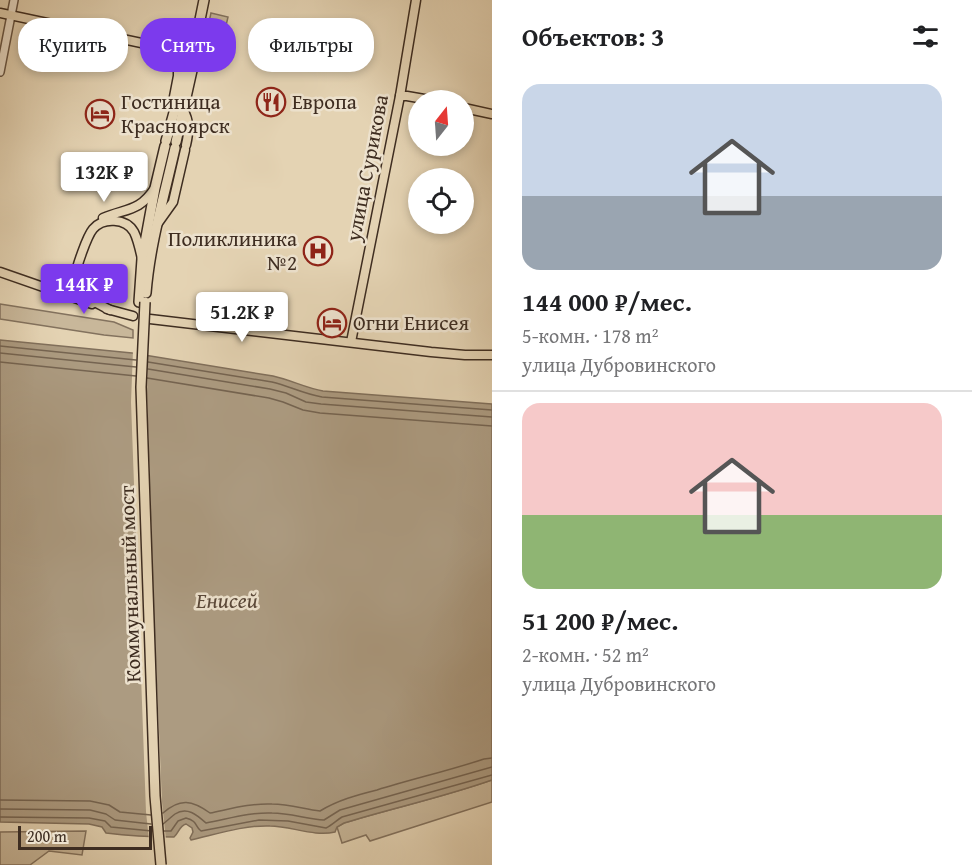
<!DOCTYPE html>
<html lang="ru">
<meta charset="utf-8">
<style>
body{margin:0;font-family:"Gentium Book Plus",serif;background:#f6f6f6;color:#202124;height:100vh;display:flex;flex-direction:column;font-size:22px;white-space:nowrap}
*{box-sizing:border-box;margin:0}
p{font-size:20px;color:#757577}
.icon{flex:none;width:33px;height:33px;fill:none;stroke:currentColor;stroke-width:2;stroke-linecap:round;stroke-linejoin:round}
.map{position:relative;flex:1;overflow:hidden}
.sheet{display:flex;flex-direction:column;background:#fff;width:480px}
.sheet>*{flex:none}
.top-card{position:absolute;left:18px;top:18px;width:384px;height:54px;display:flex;gap:12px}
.needle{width:39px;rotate:17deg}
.tools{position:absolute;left:408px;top:90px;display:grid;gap:12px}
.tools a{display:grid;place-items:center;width:66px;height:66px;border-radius:50%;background:#fff;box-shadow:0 3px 9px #0003;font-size:30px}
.scale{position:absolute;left:18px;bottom:15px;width:134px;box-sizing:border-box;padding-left:6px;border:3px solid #3e2d21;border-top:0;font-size:16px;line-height:21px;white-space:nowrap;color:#3e2d21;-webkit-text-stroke:4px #ede2ce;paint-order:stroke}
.price{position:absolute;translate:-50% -51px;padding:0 14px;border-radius:6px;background:#fff;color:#222;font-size:20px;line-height:39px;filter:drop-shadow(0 2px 3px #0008)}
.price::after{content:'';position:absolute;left:50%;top:36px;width:18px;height:14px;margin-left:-9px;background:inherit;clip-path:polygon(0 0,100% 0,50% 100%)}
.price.current{background:#7c3aed;color:#fff}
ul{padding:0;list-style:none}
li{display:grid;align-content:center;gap:12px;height:318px;padding:0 30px}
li+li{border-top:2px solid #e0e0e0}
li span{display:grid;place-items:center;height:186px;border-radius:18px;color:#555}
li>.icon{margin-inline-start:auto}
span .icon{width:108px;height:108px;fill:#fffc;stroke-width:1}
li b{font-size:26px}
h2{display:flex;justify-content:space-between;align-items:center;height:72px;padding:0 30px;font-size:26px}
.chip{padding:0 21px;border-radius:24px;background:#fff;box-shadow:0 3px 9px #0003;font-size:21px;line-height:54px}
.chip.current{background:#7c3aed;color:#fff}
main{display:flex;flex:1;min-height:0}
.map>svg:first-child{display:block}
.green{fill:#c8b79a;stroke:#83725e;stroke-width:1.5}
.water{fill:#ac9b81;stroke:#806f5b;stroke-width:1.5}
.pier{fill:#e4d3b3}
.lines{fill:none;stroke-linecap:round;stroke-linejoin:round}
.shore{stroke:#756451;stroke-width:1.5}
.minor-casing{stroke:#685646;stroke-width:10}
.major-casing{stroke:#3e2d21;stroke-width:11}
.highway-casing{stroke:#3e2d21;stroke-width:12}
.minor{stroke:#ede2ce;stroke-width:7}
.major{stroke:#e4d3b3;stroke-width:8}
.highway{stroke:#e4d3b3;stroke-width:9}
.highway-bridge-casing{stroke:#3e2d21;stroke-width:12;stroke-linecap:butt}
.highway-bridge{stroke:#e4d3b3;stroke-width:9}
.labels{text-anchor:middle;stroke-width:5;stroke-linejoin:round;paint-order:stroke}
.poi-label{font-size:21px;fill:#3e2d21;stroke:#ede2ce;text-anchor:start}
.street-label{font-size:21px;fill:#3e2d21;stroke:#ede2ce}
.water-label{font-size:22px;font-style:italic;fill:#5a4839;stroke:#ede2ce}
</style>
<main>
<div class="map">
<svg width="492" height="865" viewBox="0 0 492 865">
<rect width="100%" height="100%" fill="#e4d3b3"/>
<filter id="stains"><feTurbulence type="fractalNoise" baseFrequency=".00333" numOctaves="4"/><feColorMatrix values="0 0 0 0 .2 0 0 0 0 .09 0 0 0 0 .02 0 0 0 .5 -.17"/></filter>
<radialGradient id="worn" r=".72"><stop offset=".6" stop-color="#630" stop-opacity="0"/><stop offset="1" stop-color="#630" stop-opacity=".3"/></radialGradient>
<g class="green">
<polygon points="211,13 228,17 221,47 209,44 205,40"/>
<polygon points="0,304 114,322 133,330 133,338 104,335 0,319"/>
<path d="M492,780v22l-122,39 -4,-6 -24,8 -5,-16 7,-4c49,-15 100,-26 148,-43z"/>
<polygon points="86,831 82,855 49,851 30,865 0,865 0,832"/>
</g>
<path class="water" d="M0,340l132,13 141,23c18,4 33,12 50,15l169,13v376c-48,17 -99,28 -148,43l-7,4 -2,5c-21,5 -44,-6 -65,-6 -26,-1 -53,8 -79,14l-1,-2 3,-6 -1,-4 -6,-4c-7,2 -7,9 -12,13 -23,0 -45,-1 -68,-4l-4,-6 -13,-3 -89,-2z"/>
<polygon class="pier" points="133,350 148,352 147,393 154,614 162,802 166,840 149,840 146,812 131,402"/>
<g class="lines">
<g class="shore">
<polyline points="0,346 136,360"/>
<polyline points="0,353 136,367"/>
<polyline points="0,362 136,376"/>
<path d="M148,362l124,20c17,4 32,12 50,15l170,13"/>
<polyline points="148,369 270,389 286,393 306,402 321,404 492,417"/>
<polyline points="147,378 269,398 283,402 303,410 320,413 492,426"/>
<polyline points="0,800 90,801 109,805 120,812 151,815"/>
<polyline points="0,809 90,810 106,814 115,820 151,824"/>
<path d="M163,813c17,-15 29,-13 47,0 20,-4 41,-10 62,-9 17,0 32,5 48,7 18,-11 37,-16 57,-21 35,-11 71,-19 107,-31l8,-1"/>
<polyline points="0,817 89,818 105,821 111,827 152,831"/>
<path d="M163,824c4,-3 8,-7 12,-10 12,-8 22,1 31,9 22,-4 44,-11 66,-10 18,0 35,6 52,7l16,-10 152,-43"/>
<path d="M164,831h7l7,-10 8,-3c12,3 9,9 15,13l58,-11 29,1 38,7c5,-2 11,-8 16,-11l150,-42"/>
</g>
<g class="minor-casing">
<polyline id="minor" points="0,72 14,0"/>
</g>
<g class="major-casing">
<g id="major">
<polyline points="0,13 193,54"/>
<polyline points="152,48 170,58 178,67 178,76 173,102"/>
<polyline points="400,96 407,96 430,100"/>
<polyline points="464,108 492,114"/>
<path d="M183,110c7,11 6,22 3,35"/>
<path d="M103,218c24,-10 36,-6 52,-30"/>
<polyline points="158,223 173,202 185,150"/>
<polyline points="0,272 92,304"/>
<polyline points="65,295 72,274"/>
<polyline points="107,309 133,316"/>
<path d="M110,310c-9,-5 -26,-12 -32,-19 -3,-4 -3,-10 -3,-14 1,-9 12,-41 18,-48 10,-12 33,-11 41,3 4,8 6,18 8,27"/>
<polyline points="150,319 431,352 465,355 492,355"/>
<polyline points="351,342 400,96 416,0"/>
</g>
</g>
<g class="highway-casing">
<g id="highway">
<polyline points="166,141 187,66 193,54 204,0"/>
<polyline points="176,142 193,66 193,56"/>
<path d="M146,293c4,-50 18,-96 29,-145"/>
<polyline points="139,302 142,259 155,188 165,146"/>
</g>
</g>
<use href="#minor" class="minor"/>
<use href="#major" class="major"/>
<use href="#highway" class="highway"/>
<g class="highway-bridge-casing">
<polyline id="highway-bridge" points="145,302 141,387 155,796 161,865"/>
</g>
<use href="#highway-bridge" class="highway-bridge"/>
</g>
<defs>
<g id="restaurant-ring" transform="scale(1.5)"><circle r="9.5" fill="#ede2ce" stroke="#8f2418" stroke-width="1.5"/><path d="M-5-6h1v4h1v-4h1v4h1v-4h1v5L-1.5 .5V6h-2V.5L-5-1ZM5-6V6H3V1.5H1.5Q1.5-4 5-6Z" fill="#8f2418"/></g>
<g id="hotel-ring" transform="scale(1.5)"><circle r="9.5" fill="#ede2ce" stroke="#8f2418" stroke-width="1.5"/><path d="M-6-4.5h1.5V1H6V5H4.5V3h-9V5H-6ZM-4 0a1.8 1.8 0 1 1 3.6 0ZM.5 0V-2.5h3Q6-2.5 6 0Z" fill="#8f2418"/></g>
<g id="hospital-ring" transform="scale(1.5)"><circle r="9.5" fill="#ede2ce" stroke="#8f2418" stroke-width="1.5"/><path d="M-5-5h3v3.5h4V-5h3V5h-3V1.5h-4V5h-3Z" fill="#8f2418"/></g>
</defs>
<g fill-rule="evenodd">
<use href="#restaurant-ring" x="271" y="102"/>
<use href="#hotel-ring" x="100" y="114"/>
<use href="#hospital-ring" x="318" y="251"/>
<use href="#hotel-ring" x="332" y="323"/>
</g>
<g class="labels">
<g class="poi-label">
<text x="121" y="109">Гостиница<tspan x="121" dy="24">Красноярск</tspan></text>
<text x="292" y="109">Европа</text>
<text x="297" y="246" text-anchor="end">Поликлиника<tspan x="297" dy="24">№2</tspan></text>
<text x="353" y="330">Огни Енисея</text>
</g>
<g class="street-label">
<text transform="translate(367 168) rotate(-79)" y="7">улица Сурикова</text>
<text transform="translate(130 584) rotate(-92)" y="7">Коммунальный мост</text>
</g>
<g class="water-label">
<text x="227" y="608">Енисей</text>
</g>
</g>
<rect width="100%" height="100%" filter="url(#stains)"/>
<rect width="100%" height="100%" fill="url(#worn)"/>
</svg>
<div class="tools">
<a><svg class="needle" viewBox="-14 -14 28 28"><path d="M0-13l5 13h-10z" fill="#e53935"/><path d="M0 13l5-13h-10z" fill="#757577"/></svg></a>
<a><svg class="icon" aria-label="locate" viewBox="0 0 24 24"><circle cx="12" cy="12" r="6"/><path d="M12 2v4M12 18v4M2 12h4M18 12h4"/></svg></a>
</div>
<div class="scale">200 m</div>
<b class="price" style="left:104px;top:203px">132K ₽</b>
<b class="price current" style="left:84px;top:315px">144K ₽</b>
<b class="price" style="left:242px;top:343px">51.2K ₽</b>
<div class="top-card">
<a class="chip">Купить</a>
<a class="chip current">Снять</a>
<a class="chip">Фильтры</a>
</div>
</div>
<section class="sheet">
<h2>Объектов: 3<svg class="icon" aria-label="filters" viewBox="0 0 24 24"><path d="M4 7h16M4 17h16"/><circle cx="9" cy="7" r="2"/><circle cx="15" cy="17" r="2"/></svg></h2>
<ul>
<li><span style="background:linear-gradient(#c9d6e8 60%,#9aa5b1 0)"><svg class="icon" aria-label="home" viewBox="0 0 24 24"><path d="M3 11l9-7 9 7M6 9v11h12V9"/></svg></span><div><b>144 000 ₽/мес.</b><p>5-комн. · 178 m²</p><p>улица Дубровинского</p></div></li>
<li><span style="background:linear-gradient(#f6c9c9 60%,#8fb573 0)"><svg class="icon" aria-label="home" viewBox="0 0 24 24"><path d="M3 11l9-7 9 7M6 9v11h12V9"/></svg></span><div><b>51 200 ₽/мес.</b><p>2-комн. · 52 m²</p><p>улица Дубровинского</p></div></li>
</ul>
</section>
</main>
